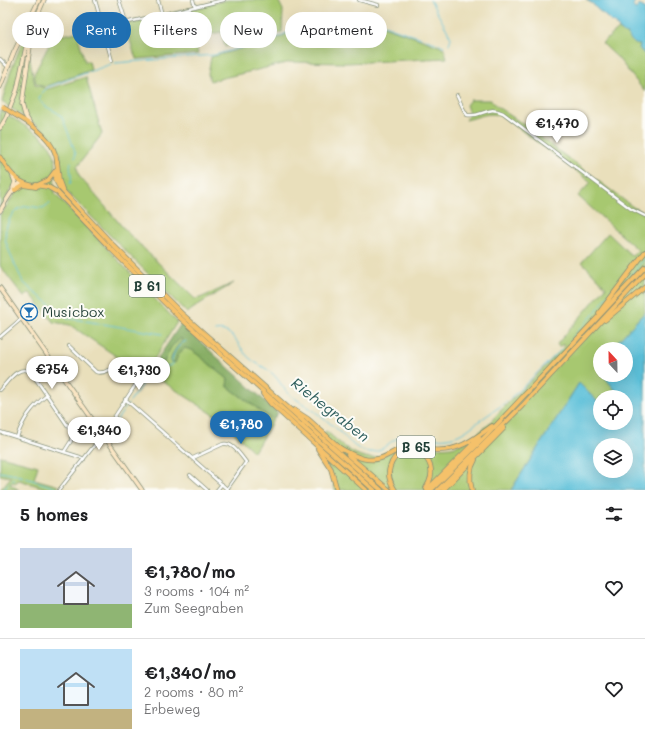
<!DOCTYPE html>
<meta charset="utf-8">
<style>
body{margin:0;font-family:Mali,sans-serif;background:#f2f2f2;color:#202124;height:100vh;display:flex;flex-direction:column;font-size:15px;white-space:nowrap}
*{box-sizing:border-box;margin:0}
p{font-size:13px;color:#757577}
.icon{flex:none;width:22px;height:22px;fill:none;stroke:currentColor;stroke-width:2;stroke-linecap:round;stroke-linejoin:round}
.map{position:relative;height:490px;overflow:hidden}
.sheet{display:flex;flex-direction:column;background:#fff;flex:1}
.sheet>*{flex:none}
.guide{position:absolute;left:12px;top:12px;width:400px;height:36px;display:flex;gap:8px}
.needle{width:26px;rotate:338deg}
.buttons{position:absolute;left:593px;top:342px;display:grid;gap:8px}
.buttons a{display:grid;place-items:center;width:40px;height:40px;border-radius:50%;background:#fff;box-shadow:0 4px 16px #0002;font-size:20px}
.price{position:absolute;translate:-50% -34px;padding:0 9px;border-radius:14px;background:#fff;color:#222;font-size:13px;line-height:26px;filter:drop-shadow(0 1px 2px #0008)}
.price::after{content:'';position:absolute;left:50%;top:24px;width:12px;height:9px;margin-left:-6px;background:inherit;clip-path:polygon(0 0,100% 0,50% 100%)}
.price.selected{background:#1f6fb2;color:#fff}
ul{padding:0;list-style:none}
li{display:flex;align-items:center;gap:12px;height:100px;padding:0 20px}
li+li{border-top:1px solid #e0e0e0}
li span{display:grid;place-items:center;flex:none;width:112px;height:80px;border-radius:0px;color:#555}
li>.icon{margin-inline-start:auto}
span .icon{width:48px;height:48px;fill:#fffc;stroke-width:1}
li b{font-size:17px}
h2{display:flex;justify-content:space-between;align-items:center;height:48px;padding:0 20px;font-size:17px}
.tag{padding:0 14px;border-radius:18px;background:#fff;box-shadow:0 4px 16px #0002;font-size:14px;line-height:36px}
.tag.selected{background:#1f6fb2;color:#fff}
.map>svg:first-child{display:block}
.green{fill:#a7c870;stroke:#638252}
.forest{fill:#85ac62;stroke:#52744b}
.water{fill:#5bc0d9;stroke:#3d7e86;fill-rule:evenodd}
.lines{fill:none;stroke-linecap:round;stroke-linejoin:round}
.stream{stroke:#5bc0d9;stroke-width:1}
.minor-casing{stroke:#848e78;stroke-width:4}
.secondary-casing{stroke:#848e78;stroke-width:5}
.primary-casing{stroke:#848e78;stroke-width:5}
.trunk-casing{stroke:#848e78;stroke-width:5.5}
.minor{stroke:#fff;stroke-width:2.5}
.secondary{stroke:#fbe6c4;stroke-width:3.5}
.primary{stroke:#f5c16b;stroke-width:3.5}
.trunk{stroke:#f5c16b;stroke-width:4}
.primary-bridge-casing{stroke:#848e78;stroke-width:5;stroke-linecap:butt}
.primary-bridge{stroke:#f5c16b;stroke-width:3.5}
.labels{text-anchor:middle;stroke-width:4;stroke-linejoin:round;paint-order:stroke}
.shield{fill:#fdfcf7;stroke:#62766e;stroke-width:1}
.shield-label{font-size:13px;font-weight:bold;fill:#1f3d34}
.poi-label{font-size:14px;fill:#1f3d34;stroke:#fdfcf7;text-anchor:start}
.water-label{font-size:15px;font-style:italic;fill:#2e5e5d;stroke:#fdfcf7}
</style>
<div class="map">
<svg width="645" height="490" viewBox="0 0 645 490">
<rect width="100%" height="100%" fill="#fdfcf7"/>
<filter id="ink" filterUnits="userSpaceOnUse"><feTurbulence type="fractalNoise" baseFrequency=".025" numOctaves="2"/><feDisplacementMap in="SourceGraphic" scale="8" xChannelSelector="R" yChannelSelector="G"/><feConvolveMatrix kernelMatrix="1 2 1 2 8 2 1 2 1" color-interpolation-filters="sRGB"/></filter>
<filter id="wash" filterUnits="userSpaceOnUse"><feTurbulence type="fractalNoise" baseFrequency=".012" numOctaves="4" result="noise"/><feDisplacementMap in="SourceGraphic" scale="16" xChannelSelector="R" yChannelSelector="G"/><feGaussianBlur stdDeviation="0.9" result="paint"/><feColorMatrix in="noise" values="0 0 0 0 0 0 0 0 0 0 0 0 0 0 0 0 0 1.4 0 .05"/><feComposite in="paint" operator="in"/></filter>
<g filter="url(#wash)">
<rect width="100%" height="100%" fill="#e9dfbb"/>
<g class="green">
<polygon points="227,0 278,0 283,10 282,32 225,47 221,32 209,35 206,29 194,32 198,54 136,59 125,24"/>
<polygon points="310,23 384,26 444,48 447,58 347,63 291,62 210,81 208,74 211,57 276,39"/>
<polygon points="619,29 624,33 629,34 640,45 639,48 645,55 645,92 618,58 602,43"/>
<polygon points="77,32 85,62 89,61 91,70 44,87 36,83 34,74 53,37"/>
<polygon points="25,36 35,85 48,89 86,77 102,134 77,167 79,176 126,231 195,299 200,298 234,283 201,303 187,313 66,191 61,178 60,154 50,138 41,128 2,102 11,70"/>
<path d="M470,100h21l5,6 24,16 113,85 12,6v99l-34,37h-11v12l-4,4 4,6v4h3l18,22h-21v7l-21,-21 -68,107h-176c-3,-20 -10,-30 -24,-45l15,-14c17,14 34,34 58,24 7,-3 14,-9 22,-11 13,-2 29,6 45,3 25,-5 40,-27 57,-44 19,-18 38,-37 56,-56v-2h-3l-2,2 -2,-3 49,-57 -24,-25 26,-29 24,23 6,-6 -60,-54 13,-14 -89,-66c-14,-5 -22,1 -36,4l3,-7 -3,-8z"/>
<polygon points="0,110 41,136 50,146 54,154 56,164 54,176 55,194 177,322 150,366 141,373 70,325 53,322 30,293 24,297 0,266 0,215 17,191 13,186 0,208"/>
<path d="M181,338l1,2 -7,23 3,-8 3,-4 4,-3 7,2 36,29 -1,7 46,34 -19,32 -35,-34 -71,-46 2,-2c22,-8 10,-9 21,-23 2,-3 7,-6 10,-9z"/>
<polygon points="0,456 38,466 34,479 59,486 56,490 51,490 19,480 15,483 13,482 10,484 19,490 10,489 0,490 11,477 0,475"/>
</g>
<path class="forest" d="M181,324l97,89 -5,7 -46,-34 1,-7 -36,-29 -7,-2c-6,4 -8,8 -10,15l-5,-1c2,-9 6,-15 12,-22l-1,-2 -10,9 -7,15 -2,3 -12,5z"/>
<g class="water">
<polygon points="586,0 634,0 635,2 633,5 634,8 636,9 639,5 645,8 645,55 639,48 640,45 635,44 628,37 628,34 624,33 616,26 616,24 612,22 596,8 593,4"/>
<path d="M645,312v178h-134l68,-107 21,21v19h26v-26h-5l-18,-22h23v-26h-15zM600,445h26v26h-26z"/>
</g>
<g class="lines">
<g class="stream">
<polyline points="430,0 447,30 451,38 449,44"/>
<polyline points="300,26 310,21 384,25 444,46"/>
<polyline points="115,63 214,55 276,38 295,29"/>
<path d="M75,158c0,-3 1,-3 0,-6 -1,-4 -12,-34 -14,-36 -6,-7 -17,-7 -22,-17l2,-5 7,-7 63,-23"/>
<path d="M70,184c4,-7 -2,-15 1,-22"/>
<polyline points="50,203 43,208 26,206 16,210 10,218 6,228 5,239 11,256 23,282 34,292 68,318 162,334"/>
<polyline points="631,275 645,258"/>
<path d="M215,331c18,-4 23,15 33,26 7,7 18,10 25,17 7,7 11,17 20,23 13,9 27,17 39,28 10,7 19,21 30,25 18,8 24,-8 38,-13 15,-6 32,4 48,1 16,-3 22,-11 34,-19 8,-6 17,-11 25,-18 19,-16 36,-35 55,-52"/>
<polyline points="571,339 593,315 613,289"/>
<path d="M155,369l17,-4c-1,-10 5,-20 14,-24"/>
<polyline points="130,401 149,374"/>
<polyline points="114,424 128,404"/>
<polyline points="0,472 17,475 56,488"/>
<polyline points="3,490 12,480 14,480"/>
</g>
</g>
</g>
<g filter="url(#ink)">
<g class="lines">
<g class="minor-casing">
<g id="minor">
<polyline points="95,0 112,61"/>
<polyline points="119,0 126,22"/>
<polyline points="158,0 162,15"/>
<polyline points="193,0 195,7"/>
<polyline points="359,0 378,5"/>
<polyline points="103,28 224,0"/>
<polyline points="0,59 7,66"/>
<path d="M457,95l6,13 4,7c15,3 19,-10 36,-2l128,96 14,7"/>
<polyline points="0,337 21,319"/>
<path d="M0,390c8,-8 18,-26 31,-18l41,60 -1,9 -7,11"/>
<polyline points="125,399 228,490"/>
<polyline points="0,432 80,457 84,459"/>
<path d="M17,437c6,-18 15,-30 30,-42"/>
<path d="M193,458l30,-14c10,-2 17,11 23,18l-19,27"/>
<polyline points="190,475 207,490"/>
<path d="M59,490l42,-53 39,-59c-3,-4 -7,-6 -10,-8 -15,-10 -21,6 -34,2l-27,-26"/>
<polyline points="217,490 222,484"/>
</g>
</g>
<g class="secondary-casing">
<g id="secondary">
<polyline points="0,87 14,52 39,0"/>
<polyline points="31,125 25,115 22,104 32,32"/>
<polyline points="0,128 6,118 17,90 28,37 44,0"/>
<polyline points="12,174 15,182 13,188"/>
<path d="M0,211c6,-10 13,-24 22,-29"/>
<polyline points="0,288 142,490"/>
</g>
</g>
<g class="primary-casing">
<g id="primary">
<path d="M15,115c18,10 41,25 42,48"/>
<path d="M0,157c7,12 16,25 31,28"/>
<polyline points="37,185 48,180 55,171"/>
</g>
</g>
<g class="trunk-casing">
<g id="trunk">
<polyline points="57,161 59,181 62,189"/>
<polyline points="56,170 55,179 60,188 113,245 181,313 381,490"/>
<polyline points="35,185 48,187 57,192 110,248 178,316 374,490"/>
<polyline points="15,190 23,185 36,187"/>
<polyline points="599,313 645,252"/>
<polyline points="605,320 645,287"/>
<polyline points="263,394 271,404 366,490"/>
<polyline points="294,410 308,419 341,449"/>
<path d="M340,448c16,9 30,17 48,7 6,-3 12,-7 19,-8 9,-2 18,2 27,3 24,2 40,-11 58,-24"/>
<polyline points="318,449 331,469 337,490"/>
<polyline points="348,455 389,490"/>
<path d="M395,490c-5,-8 -8,-15 -5,-23 9,-31 57,-12 36,21"/>
<polyline points="427,490 479,438"/>
<polyline points="431,490 488,434 645,267"/>
<polyline points="438,490 522,406 645,274"/>
<polyline points="443,490 504,428"/>
<path d="M472,490c-3,-11 -3,-20 3,-30"/>
</g>
</g>
<use href="#minor" class="minor"/>
<use href="#secondary" class="secondary"/>
<use href="#primary" class="primary"/>
<use href="#trunk" class="trunk"/>
<g class="primary-bridge-casing">
<polyline id="primary-bridge" points="3,107 15,115"/>
</g>
<use href="#primary-bridge" class="primary-bridge"/>
</g>
</g>
<defs>
<g id="bar-ring" transform="scale(0.9)"><circle r="9.5" fill="#fdfcf7" stroke="#1f6fb2" stroke-width="1.5"/><path d="M-6-5H6L.8 .8V4.5H3.5V6h-7V4.5H-.8V.8Z" fill="#1f6fb2"/></g>
</defs>
<g fill-rule="evenodd">
<use href="#bar-ring" x="29" y="312"/>
</g>
<g class="labels">
<g class="shield">
<rect x="129" y="275" width="36" height="22" rx="3"/>
<rect x="397" y="436" width="38" height="22" rx="3"/>
</g>
<g class="shield-label">
<text x="147" y="291">B 61</text>
<text x="416" y="452">B 65</text>
</g>
<g class="poi-label">
<text x="42" y="317">Musicbox</text>
</g>
<g class="water-label">
<text transform="translate(330 410) rotate(38)" y="5">Riehegraben</text>
</g>
</g>
</svg>
<div class="buttons">
<a><svg class="needle" viewBox="-14 -14 28 28"><path d="M0-13l5 13h-10z" fill="#e53935"/><path d="M0 13l5-13h-10z" fill="#757577"/></svg></a>
<a><svg class="icon" aria-label="locate" viewBox="0 0 24 24"><circle cx="12" cy="12" r="6"/><path d="M12 2v4M12 18v4M2 12h4M18 12h4"/></svg></a>
<a><svg class="icon" aria-label="layers" viewBox="0 0 24 24"><path d="M12 4l9 5-9 5-9-5zM3 14l9 5 9-5"/></svg></a>
</div>
<b class="price" style="left:557px;top:144px">€1,470</b>
<b class="price" style="left:52px;top:390px">€754</b>
<b class="price" style="left:139px;top:391px">€1,730</b>
<b class="price selected" style="left:241px;top:445px">€1,780</b>
<b class="price" style="left:99px;top:451px">€1,340</b>
<div class="guide">
<a class="tag">Buy</a>
<a class="tag selected">Rent</a>
<a class="tag">Filters</a>
<a class="tag">New</a>
<a class="tag">Apartment</a>
</div>
</div>
<section class="sheet">
<h2>5 homes<svg class="icon" aria-label="filters" viewBox="0 0 24 24"><path d="M4 7h16M4 17h16"/><circle cx="9" cy="7" r="2"/><circle cx="15" cy="17" r="2"/></svg></h2>
<ul>
<li><span style="background:linear-gradient(#c9d6e8 70%,#8fb573 0)"><svg class="icon" aria-label="home" viewBox="0 0 24 24"><path d="M3 11l9-7 9 7M6 9v11h12V9"/></svg></span><div><b>€1,780/mo</b><p>3 rooms · 104 m²</p><p>Zum Seegraben</p></div><svg class="icon" aria-label="heart" viewBox="0 0 24 24"><path d="M12 20l-8-8c-3-5 5-10 8-4 3-6 11-1 8 4z"/></svg></li>
<li><span style="background:linear-gradient(#bfe0f5 75%,#c2b280 0)"><svg class="icon" aria-label="home" viewBox="0 0 24 24"><path d="M3 11l9-7 9 7M6 9v11h12V9"/></svg></span><div><b>€1,340/mo</b><p>2 rooms · 80 m²</p><p>Erbeweg</p></div><svg class="icon" aria-label="heart" viewBox="0 0 24 24"><path d="M12 20l-8-8c-3-5 5-10 8-4 3-6 11-1 8 4z"/></svg></li>
</ul>
</section>
